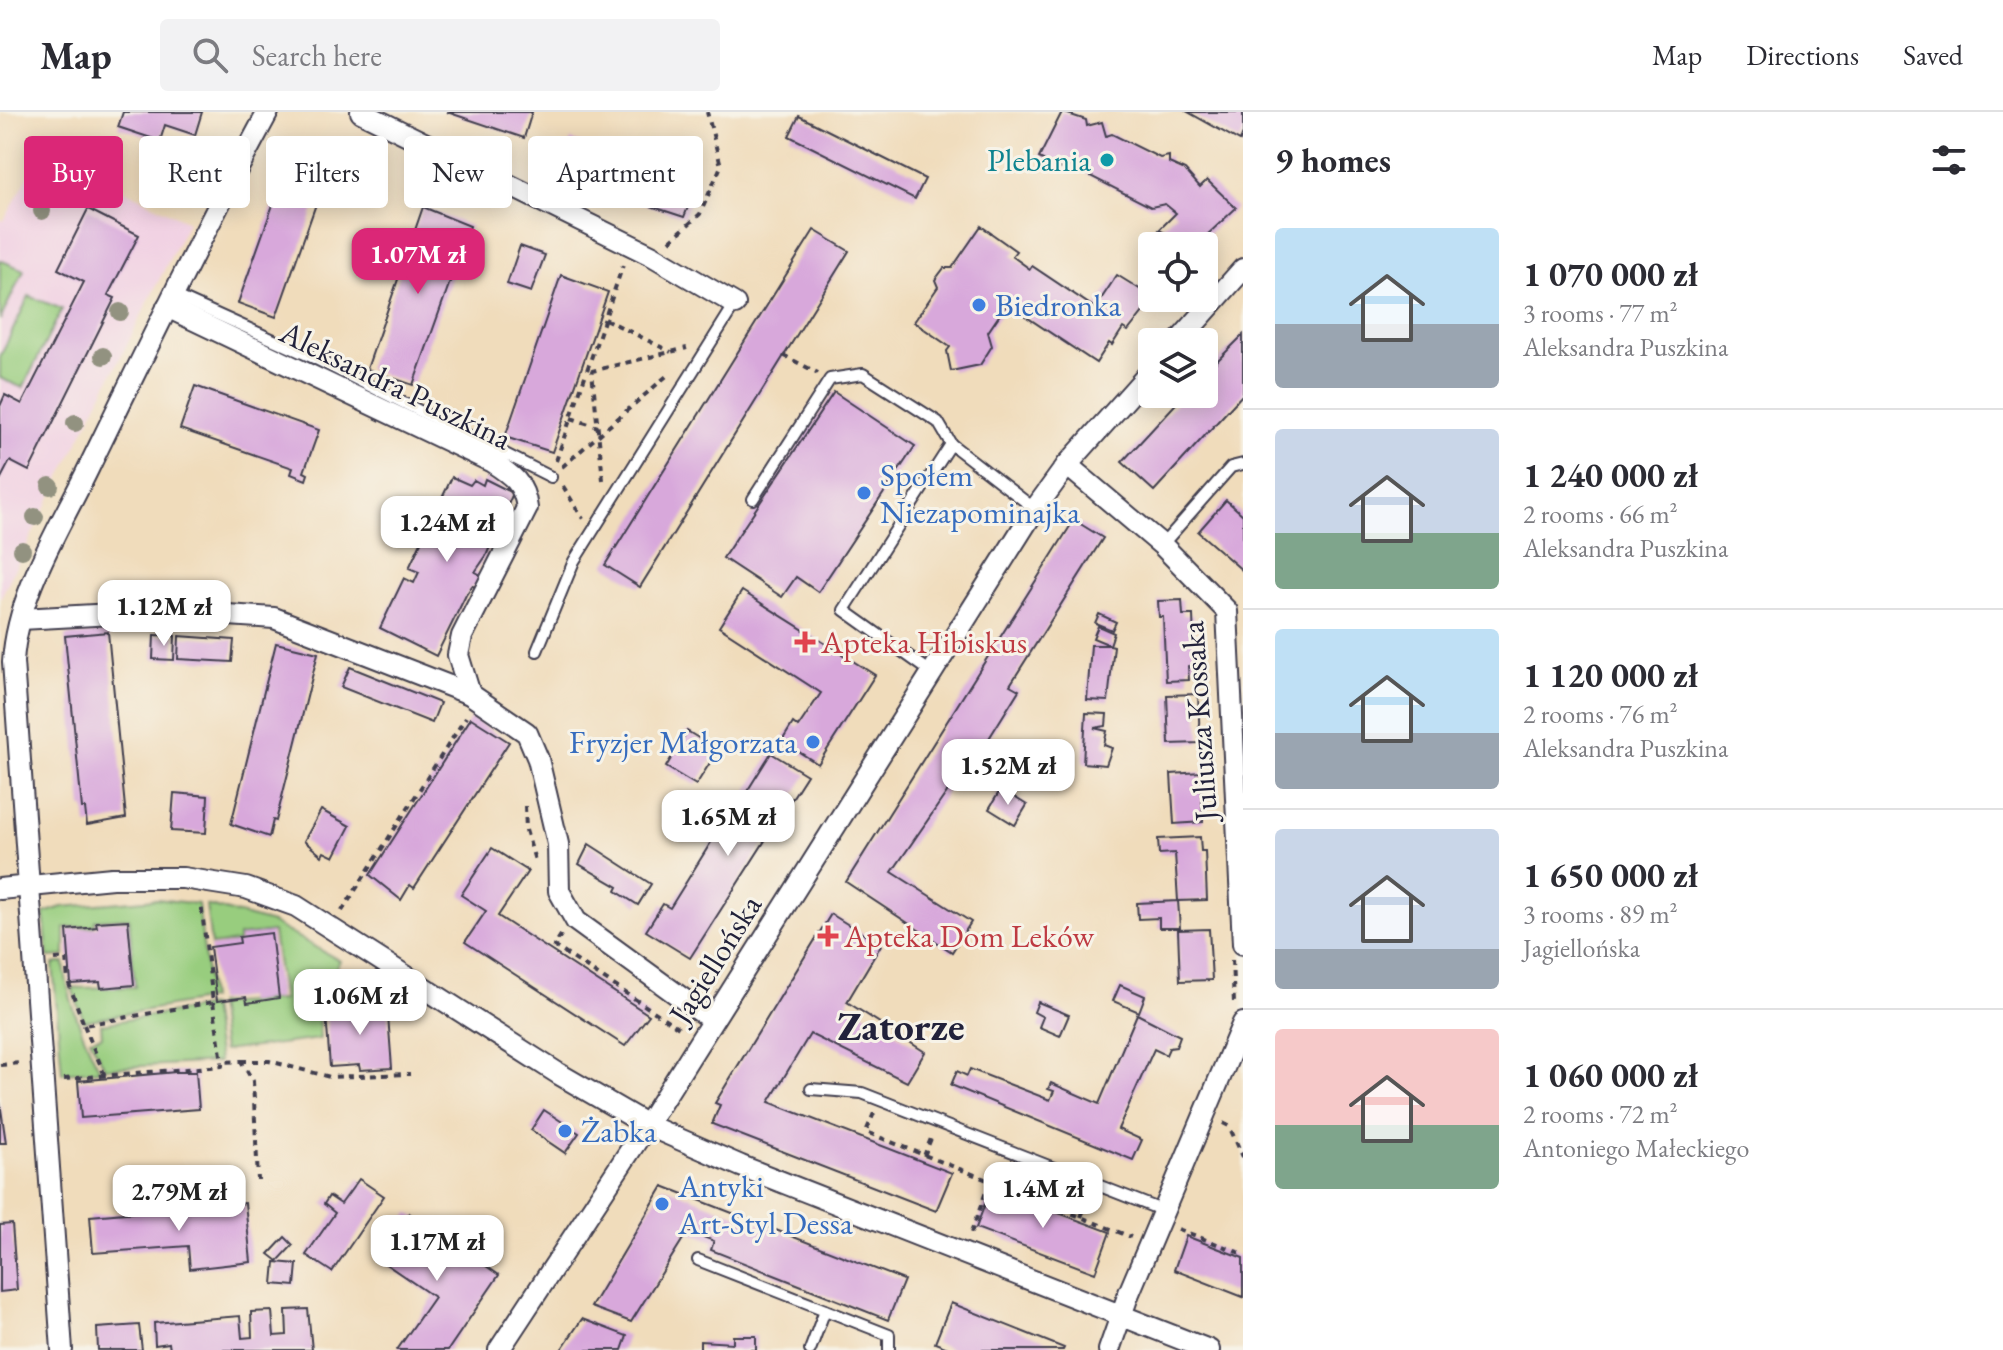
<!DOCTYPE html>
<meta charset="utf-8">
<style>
body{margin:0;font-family:"EB Garamond",serif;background:#f2f2f3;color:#2b2b33;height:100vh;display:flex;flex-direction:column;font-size:30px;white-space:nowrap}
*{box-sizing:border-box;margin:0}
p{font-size:26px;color:#7c7c81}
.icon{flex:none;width:44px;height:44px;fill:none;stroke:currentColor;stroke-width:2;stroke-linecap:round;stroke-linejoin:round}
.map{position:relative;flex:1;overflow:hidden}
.drawer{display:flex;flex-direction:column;background:#fff;width:760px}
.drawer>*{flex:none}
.banner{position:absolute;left:24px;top:24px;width:760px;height:72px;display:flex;gap:16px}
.buttons{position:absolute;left:1138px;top:120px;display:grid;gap:16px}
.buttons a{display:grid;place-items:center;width:80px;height:80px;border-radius:8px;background:#fff;box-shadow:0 4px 20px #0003;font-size:40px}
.price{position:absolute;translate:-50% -68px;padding:0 18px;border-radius:16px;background:#fff;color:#222;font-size:26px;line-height:52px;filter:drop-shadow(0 2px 4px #0008)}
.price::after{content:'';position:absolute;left:50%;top:48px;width:24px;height:18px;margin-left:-12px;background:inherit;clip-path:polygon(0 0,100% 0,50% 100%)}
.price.on{background:#db2777;color:#fff}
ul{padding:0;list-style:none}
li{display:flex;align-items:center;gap:24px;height:200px;padding:0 32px}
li+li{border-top:2px solid #e1e1e2}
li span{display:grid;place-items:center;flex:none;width:224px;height:160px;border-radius:8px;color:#555}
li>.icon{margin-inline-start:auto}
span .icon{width:96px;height:96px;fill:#fffc;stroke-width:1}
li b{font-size:34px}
h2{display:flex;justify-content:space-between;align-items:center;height:96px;padding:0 32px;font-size:34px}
.tag{padding:0 28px;border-radius:8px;background:#fff;box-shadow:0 4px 20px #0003;font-size:28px;line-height:72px}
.tag.on{background:#db2777;color:#fff}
header{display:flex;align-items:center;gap:48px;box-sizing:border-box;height:112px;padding:0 40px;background:#fff;border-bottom:2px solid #e1e1e2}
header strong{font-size:38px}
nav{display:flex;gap:44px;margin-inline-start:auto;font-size:28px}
.search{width:560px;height:72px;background:#f2f2f3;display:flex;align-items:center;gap:20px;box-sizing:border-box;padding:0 28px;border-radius:8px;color:#7c7c81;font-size:30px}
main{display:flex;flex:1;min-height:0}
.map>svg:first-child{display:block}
.built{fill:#f1d0e3}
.green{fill:#98cd7e;stroke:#5d785c;stroke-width:2}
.building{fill:#d8a8db}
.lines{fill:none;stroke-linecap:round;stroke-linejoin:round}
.service-casing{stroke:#413e4e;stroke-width:14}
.minor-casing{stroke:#413e4e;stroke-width:24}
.path{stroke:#413e4e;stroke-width:4;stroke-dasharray:6 6;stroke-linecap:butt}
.service{stroke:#fff;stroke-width:10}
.minor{stroke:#fff;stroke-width:20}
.tree{fill:#929280}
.culture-dot{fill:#0f9aa8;stroke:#f7f3e8;stroke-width:3}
.shop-dot{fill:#3f7fe0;stroke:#f7f3e8;stroke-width:3}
.health-dot{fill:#e0444e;stroke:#f7f3e8;stroke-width:3}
.labels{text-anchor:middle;stroke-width:6;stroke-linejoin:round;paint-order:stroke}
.culture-label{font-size:32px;fill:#0d838f;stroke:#f7f3e8;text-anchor:end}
.shop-label{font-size:32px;fill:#366cbe;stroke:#f7f3e8;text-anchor:start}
.street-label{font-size:32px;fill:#22223b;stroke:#f7f3e8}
.health-label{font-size:32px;fill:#be3a42;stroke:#f7f3e8;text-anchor:start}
.district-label{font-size:40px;font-weight:bold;fill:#22223b;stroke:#f7f3e8}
</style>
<header>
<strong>Map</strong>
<div class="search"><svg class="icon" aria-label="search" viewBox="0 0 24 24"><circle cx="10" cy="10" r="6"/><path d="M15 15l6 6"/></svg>Search here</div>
<nav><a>Map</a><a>Directions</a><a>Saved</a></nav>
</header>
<main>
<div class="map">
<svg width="1243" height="1238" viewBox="0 0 1243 1238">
<rect width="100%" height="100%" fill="#f7f3e8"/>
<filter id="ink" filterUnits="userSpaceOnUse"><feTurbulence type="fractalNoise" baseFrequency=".0125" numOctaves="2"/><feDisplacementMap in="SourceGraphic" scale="16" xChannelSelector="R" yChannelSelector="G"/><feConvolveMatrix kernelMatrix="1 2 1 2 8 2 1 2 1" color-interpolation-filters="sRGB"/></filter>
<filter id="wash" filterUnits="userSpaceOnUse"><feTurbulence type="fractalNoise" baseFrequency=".006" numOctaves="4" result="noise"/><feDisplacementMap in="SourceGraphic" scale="32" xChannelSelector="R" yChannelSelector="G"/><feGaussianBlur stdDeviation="1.8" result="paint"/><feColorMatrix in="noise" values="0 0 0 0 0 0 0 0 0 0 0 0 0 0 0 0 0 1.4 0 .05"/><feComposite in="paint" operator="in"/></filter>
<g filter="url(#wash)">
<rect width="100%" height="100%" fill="#f0dcbb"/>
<polygon class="built" points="43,37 188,110 0,487 0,107 4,109"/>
<g class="green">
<polygon points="0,148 24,158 0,208"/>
<polygon points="29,184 62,197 23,276 0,266 0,245"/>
<polygon points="157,787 198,792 210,887 84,909 72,876 135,875 129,806 95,808 94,814 65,816 65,844 48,845 44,801 62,795"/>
<polygon points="206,793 272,811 340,849 317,890 320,927 223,939 217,892 283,888 273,820 238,824 238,830 211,833"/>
<path d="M64,850c3,38 19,75 36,108l-38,3 -9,-109z"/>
<polygon points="211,894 219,950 105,956 90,927 102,924 101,912"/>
</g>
<g id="blocks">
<g class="building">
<polygon points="123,0 202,0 195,23 165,13 160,29 118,15"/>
<polygon points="447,0 532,0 524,26"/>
<polygon points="1062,0 1086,8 1087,14 1102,10 1106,24 1112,22 1160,46 1169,44 1169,51 1185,58 1200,75 1207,68 1236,96 1207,123 1214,131 1204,140 1204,134 1192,134 1159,118 1176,101 1165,92 1151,95 1069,53 1061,57 1039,46"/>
<polygon points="1188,0 1243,0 1243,22 1240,29"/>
<polygon points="799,4 925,67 915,87 789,24"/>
<polygon points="571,28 698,70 684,105 559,64"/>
<polygon points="295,31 333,44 276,205 238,191"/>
<polygon points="423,95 470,114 413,273 367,257"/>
<polygon points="88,97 139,123 108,183 115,186 29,359 10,349 0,368 0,294 5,283 22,292 84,170 58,157"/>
<polygon points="981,114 1016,139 1012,144 1030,157 1032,154 1095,196 1117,163 1154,186 1128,219 1123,216 1112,233 1109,231 1096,251 1007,192 988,220 992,234 980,253 951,259 947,239 950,235 914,210 938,175 935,168 944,156 952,156"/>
<polygon points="814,118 849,139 640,475 605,453"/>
<polygon points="520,134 545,143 531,180 507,172"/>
<polygon points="561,163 608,180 552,340 505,325"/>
<polygon points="1243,223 1243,282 1154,379 1122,350 1185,282 1204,282 1204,262"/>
<polygon points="195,274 319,318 304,360 308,362 306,368 291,362 293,356 180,317"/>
<polygon points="834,280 915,334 818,480 796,465 782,485 723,446"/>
<polygon points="452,365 470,373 474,368 483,373 485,367 513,381 486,444 475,460 481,463 476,475 472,474 466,483 436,544 380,516 404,466 414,471 419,460 409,456 428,415 438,420 443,409 433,405"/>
<polygon points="1226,388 1243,403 1243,459 1198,420"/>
<polygon points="1074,408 1103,426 1010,573 1019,578 970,657 965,654 892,760 971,810 952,840 846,770"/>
<polygon points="742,479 875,563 818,652 782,629 793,611 798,615 821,581 719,515"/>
<polygon points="1182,488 1183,503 1193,503 1195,553 1188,554 1189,568 1166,569 1163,505 1159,505 1158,489"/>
<polygon points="1099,502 1116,510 1112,518 1095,511"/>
<polygon points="1098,514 1114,521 1110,533 1114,534 1108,589 1087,588 1091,533 1110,533 1093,526"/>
<polygon points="108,520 126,706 87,713 85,696 82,696 65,524"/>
<polygon points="154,523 175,524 174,548 153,547"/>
<polygon points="179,524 234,528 232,550 178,547"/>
<polygon points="276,531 318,541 276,709 273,708 269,725 231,712"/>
<polygon points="350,555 440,591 432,611 341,575"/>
<polygon points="1198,582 1200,631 1169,632 1167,583"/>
<polygon points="1086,601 1107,602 1106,614 1094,616 1107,619 1104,633 1112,636 1106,653 1083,651"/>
<polygon points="471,606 509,630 414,776 410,773 401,788 370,763"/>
<polygon points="687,619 718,638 696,673 666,655"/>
<polygon points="771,641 807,663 690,846 646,819 663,792 670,796 733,695 736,697"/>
<polygon points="1201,660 1203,710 1174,712 1171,662"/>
<polygon points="1001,677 1027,693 1015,713 989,697"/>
<polygon points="174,681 208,684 206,721 171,719"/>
<polygon points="321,698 350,714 334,745 324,740 322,744 304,729"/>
<polygon points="1200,725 1201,739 1205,739 1207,788 1178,789 1180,816 1159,816 1159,806 1138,807 1137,791 1178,789 1175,741 1159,742 1158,727"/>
<polygon points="589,732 651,772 638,793 616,779 618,775 579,752"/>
<polygon points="492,736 528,759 498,804 649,903 625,934 465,830 486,799 461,783"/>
<polygon points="831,802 881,833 847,890 925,940 907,970 810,922 769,990 952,1061 936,1099 712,1012 720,993 715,991"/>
<polygon points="128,808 134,873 101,876 100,870 71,872 67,818 97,815 96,810"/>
<polygon points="1209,817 1212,868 1180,869 1178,818"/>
<polygon points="271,821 279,886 247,891 246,885 217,889 210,835 240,831 239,825"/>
<polygon points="1120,873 1145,884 1139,900 1113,889"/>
<polygon points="387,890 392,956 360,958 359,953 330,955 326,901 355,898 354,893"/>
<polygon points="1038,890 1069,903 1060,924 1039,915 1043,905 1034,900"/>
<polygon points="1137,902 1180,924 1176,935 1169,936 1166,943 1154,937 1118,1017 1142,1028 1133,1048 951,973 957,959 967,964 970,957 1050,988 1054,979 1048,977 1051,971 1099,992"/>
<polygon points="176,960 196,960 199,997 81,1006 78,969"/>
<polygon points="0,990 6,1031 0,1031"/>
<polygon points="544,998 579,1021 565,1041 531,1018"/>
<polygon points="359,1067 384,1084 332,1160 306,1143 335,1101 324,1092 329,1084 341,1092"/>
<polygon points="663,1074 904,1168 888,1208 711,1138 714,1129 688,1119 631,1210 591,1195"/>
<polygon points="991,1076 1110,1120 1095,1161 976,1116"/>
<polygon points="245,1091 251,1150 190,1157 188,1134 93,1141 90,1104"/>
<polygon points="409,1101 499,1163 448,1238 397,1238 434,1185 377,1146"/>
<polygon points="12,1112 17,1178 0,1180 0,1113"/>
<polygon points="1186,1124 1243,1146 1243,1185 1174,1158"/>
<polygon points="285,1125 293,1133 278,1149 269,1142"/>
<polygon points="275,1150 297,1152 295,1174 273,1172"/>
<polygon points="951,1191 1064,1236 1063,1238 953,1238 935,1231"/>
<polygon points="308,1197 312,1238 170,1238 169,1231 155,1233 154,1211 240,1204 242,1226 252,1225 251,1200 272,1199 274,1224 287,1223 286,1198"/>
<polygon points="582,1207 627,1224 622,1238 561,1238"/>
<polygon points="139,1213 142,1238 98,1238 97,1216"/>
<polygon points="733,1224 756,1224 756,1238 700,1238 700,1229 733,1231"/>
</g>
</g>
</g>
<g filter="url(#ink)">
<use href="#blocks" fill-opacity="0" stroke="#413e4e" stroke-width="2"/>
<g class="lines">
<g class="service-casing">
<g id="service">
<polyline points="174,183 316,247 551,365"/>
<polyline points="753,387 830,267 863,262 938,310 951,332 1035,397"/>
<polyline points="1162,433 1231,355 1243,352"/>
<polyline points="537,539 574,449 735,192"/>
<polyline points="931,560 844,498 951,332"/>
<polyline points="811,977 862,981 1164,1099"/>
<polyline points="698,1148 889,1223 889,1238"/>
<polyline points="810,1238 825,1198"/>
</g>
</g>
<g class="minor-casing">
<g id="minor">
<polyline points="361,0 653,144 735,192"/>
<path d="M167,195l325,155c20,13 32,21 35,46l-65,128 -4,19 12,39"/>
<polyline points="1178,230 1243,157"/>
<polyline points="1067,353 1162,433 1227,499 1243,832"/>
<polyline points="21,507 168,499 274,506 470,582 527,621 538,647 558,732 559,779 576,809 712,908"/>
<polyline points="0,777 112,766 183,766 246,776 296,794 559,962 647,1013 741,1054 1209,1238"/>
<path d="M62,1238l-49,-688c4,-69 48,-136 77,-197 58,-119 115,-237 178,-353"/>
<polyline points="499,1238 647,1013 1035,397 1067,353 1152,258"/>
<polyline points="1109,1238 1129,1181 1243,911"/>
</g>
</g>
<g class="path">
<polyline points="670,129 700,102 721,54 707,0"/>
<polyline points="605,207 671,240"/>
<polyline points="783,243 818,261"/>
<polyline points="571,306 598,315"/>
<polyline points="556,349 623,153"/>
<polyline points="562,355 670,261"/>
<polyline points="603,368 592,259 687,236"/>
<polyline points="563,374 583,407"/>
<polyline points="525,694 526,718 536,752"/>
<polyline points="342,799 466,605"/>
<polyline points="561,823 554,834 679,916"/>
<polyline points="55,847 66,846 68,869 84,913 213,890 201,791"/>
<polyline points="1232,848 1234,891"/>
<polyline points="213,890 222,950"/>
<polyline points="84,913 105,964"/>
<polyline points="241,949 269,949 330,965 410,962"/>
<polyline points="0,953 21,951"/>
<polyline points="64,967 222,954 222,950 241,949 253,969 258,1068"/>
<polyline points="874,1001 866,1020 990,1069"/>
<polyline points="1223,1011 1229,1014 1243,1045"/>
<polyline points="924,1044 932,1024"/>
<polyline points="1081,1105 1089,1085"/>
<polyline points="1178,1117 1243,1142"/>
<polyline points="971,1121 990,1069 1131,1125"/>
</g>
<use href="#service" class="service"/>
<use href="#minor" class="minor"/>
</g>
<g class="tree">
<circle cx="42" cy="99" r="9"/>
<circle cx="120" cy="200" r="9"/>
<circle cx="103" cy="244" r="9"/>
<circle cx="75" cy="311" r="9"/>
<circle cx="50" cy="374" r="9"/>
<circle cx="35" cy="405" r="9"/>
<circle cx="22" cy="438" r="9"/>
</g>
</g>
<circle class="culture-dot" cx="1107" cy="48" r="8"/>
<g class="shop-dot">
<circle cx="979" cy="193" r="8"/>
<circle cx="864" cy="381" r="8"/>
<circle cx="813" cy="630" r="8"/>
<circle cx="565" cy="1019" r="8"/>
<circle cx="662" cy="1092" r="8"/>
</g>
<g class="health-dot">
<path d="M801 518h8v8h8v8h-8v8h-8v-8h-8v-8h8z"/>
<path d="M824 812h8v8h8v8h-8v8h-8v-8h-8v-8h8z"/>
</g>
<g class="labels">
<g class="culture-label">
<text x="1091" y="59">Plebania</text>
</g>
<g class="shop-label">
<text x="995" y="204">Biedronka</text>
<text x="880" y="374">Społem<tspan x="880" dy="37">Niezapominajka</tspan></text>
<text x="797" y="641" text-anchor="end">Fryzjer Małgorzata</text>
<text x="581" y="1030">Żabka</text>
<text x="678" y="1085">Antyki<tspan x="678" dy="37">Art-Styl Dessa</tspan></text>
</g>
<g class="street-label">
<text transform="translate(396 273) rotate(26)" y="11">Aleksandra Puszkina</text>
<text transform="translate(1199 609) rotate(-94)" y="11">Juliusza Kossaka</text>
<text transform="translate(715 847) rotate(-58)" y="11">Jagiellońska</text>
</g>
<g class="health-label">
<text x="821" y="541">Apteka Hibiskus</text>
<text x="844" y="835">Apteka Dom Leków</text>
</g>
<g class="district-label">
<text x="901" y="928">Zatorze</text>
</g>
</g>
</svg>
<div class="buttons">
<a><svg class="icon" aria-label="locate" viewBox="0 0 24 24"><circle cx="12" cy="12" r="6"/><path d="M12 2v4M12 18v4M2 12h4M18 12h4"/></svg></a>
<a><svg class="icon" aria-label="layers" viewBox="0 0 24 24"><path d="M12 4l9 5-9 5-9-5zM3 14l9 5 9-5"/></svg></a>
</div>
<b class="price on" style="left:418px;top:184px">1.07M zł</b>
<b class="price" style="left:447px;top:452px">1.24M zł</b>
<b class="price" style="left:164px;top:536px">1.12M zł</b>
<b class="price" style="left:1008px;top:695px">1.52M zł</b>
<b class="price" style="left:728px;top:746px">1.65M zł</b>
<b class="price" style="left:360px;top:925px">1.06M zł</b>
<b class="price" style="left:1043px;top:1118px">1.4M zł</b>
<b class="price" style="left:179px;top:1121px">2.79M zł</b>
<b class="price" style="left:437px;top:1171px">1.17M zł</b>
<div class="banner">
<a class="tag on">Buy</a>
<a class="tag">Rent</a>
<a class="tag">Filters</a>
<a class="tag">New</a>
<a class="tag">Apartment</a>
</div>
</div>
<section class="drawer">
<h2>9 homes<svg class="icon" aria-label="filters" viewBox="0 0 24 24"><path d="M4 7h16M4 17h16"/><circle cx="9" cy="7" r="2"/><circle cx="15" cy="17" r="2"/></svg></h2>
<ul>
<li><span style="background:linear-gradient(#bfe0f5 60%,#9aa5b1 0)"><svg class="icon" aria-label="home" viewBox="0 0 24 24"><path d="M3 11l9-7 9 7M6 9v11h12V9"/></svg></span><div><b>1 070 000 zł</b><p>3 rooms · 77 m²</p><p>Aleksandra Puszkina</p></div></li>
<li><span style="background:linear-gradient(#c9d6e8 65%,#7fa58c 0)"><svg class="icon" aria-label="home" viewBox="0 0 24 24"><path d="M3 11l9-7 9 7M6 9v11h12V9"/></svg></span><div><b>1 240 000 zł</b><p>2 rooms · 66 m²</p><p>Aleksandra Puszkina</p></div></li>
<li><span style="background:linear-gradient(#bfe0f5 65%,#9aa5b1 0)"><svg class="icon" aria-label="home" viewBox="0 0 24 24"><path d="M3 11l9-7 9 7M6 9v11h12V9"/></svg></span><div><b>1 120 000 zł</b><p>2 rooms · 76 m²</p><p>Aleksandra Puszkina</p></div></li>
<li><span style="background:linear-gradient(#c9d6e8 75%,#9aa5b1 0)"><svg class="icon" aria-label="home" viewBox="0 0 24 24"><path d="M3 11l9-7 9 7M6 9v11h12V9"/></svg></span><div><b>1 650 000 zł</b><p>3 rooms · 89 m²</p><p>Jagiellońska</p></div></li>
<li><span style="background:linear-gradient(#f6c9c9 60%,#7fa58c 0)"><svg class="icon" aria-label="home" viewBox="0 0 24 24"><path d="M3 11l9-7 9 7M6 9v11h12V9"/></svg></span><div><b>1 060 000 zł</b><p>2 rooms · 72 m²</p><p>Antoniego Małeckiego</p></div></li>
</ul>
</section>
</main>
